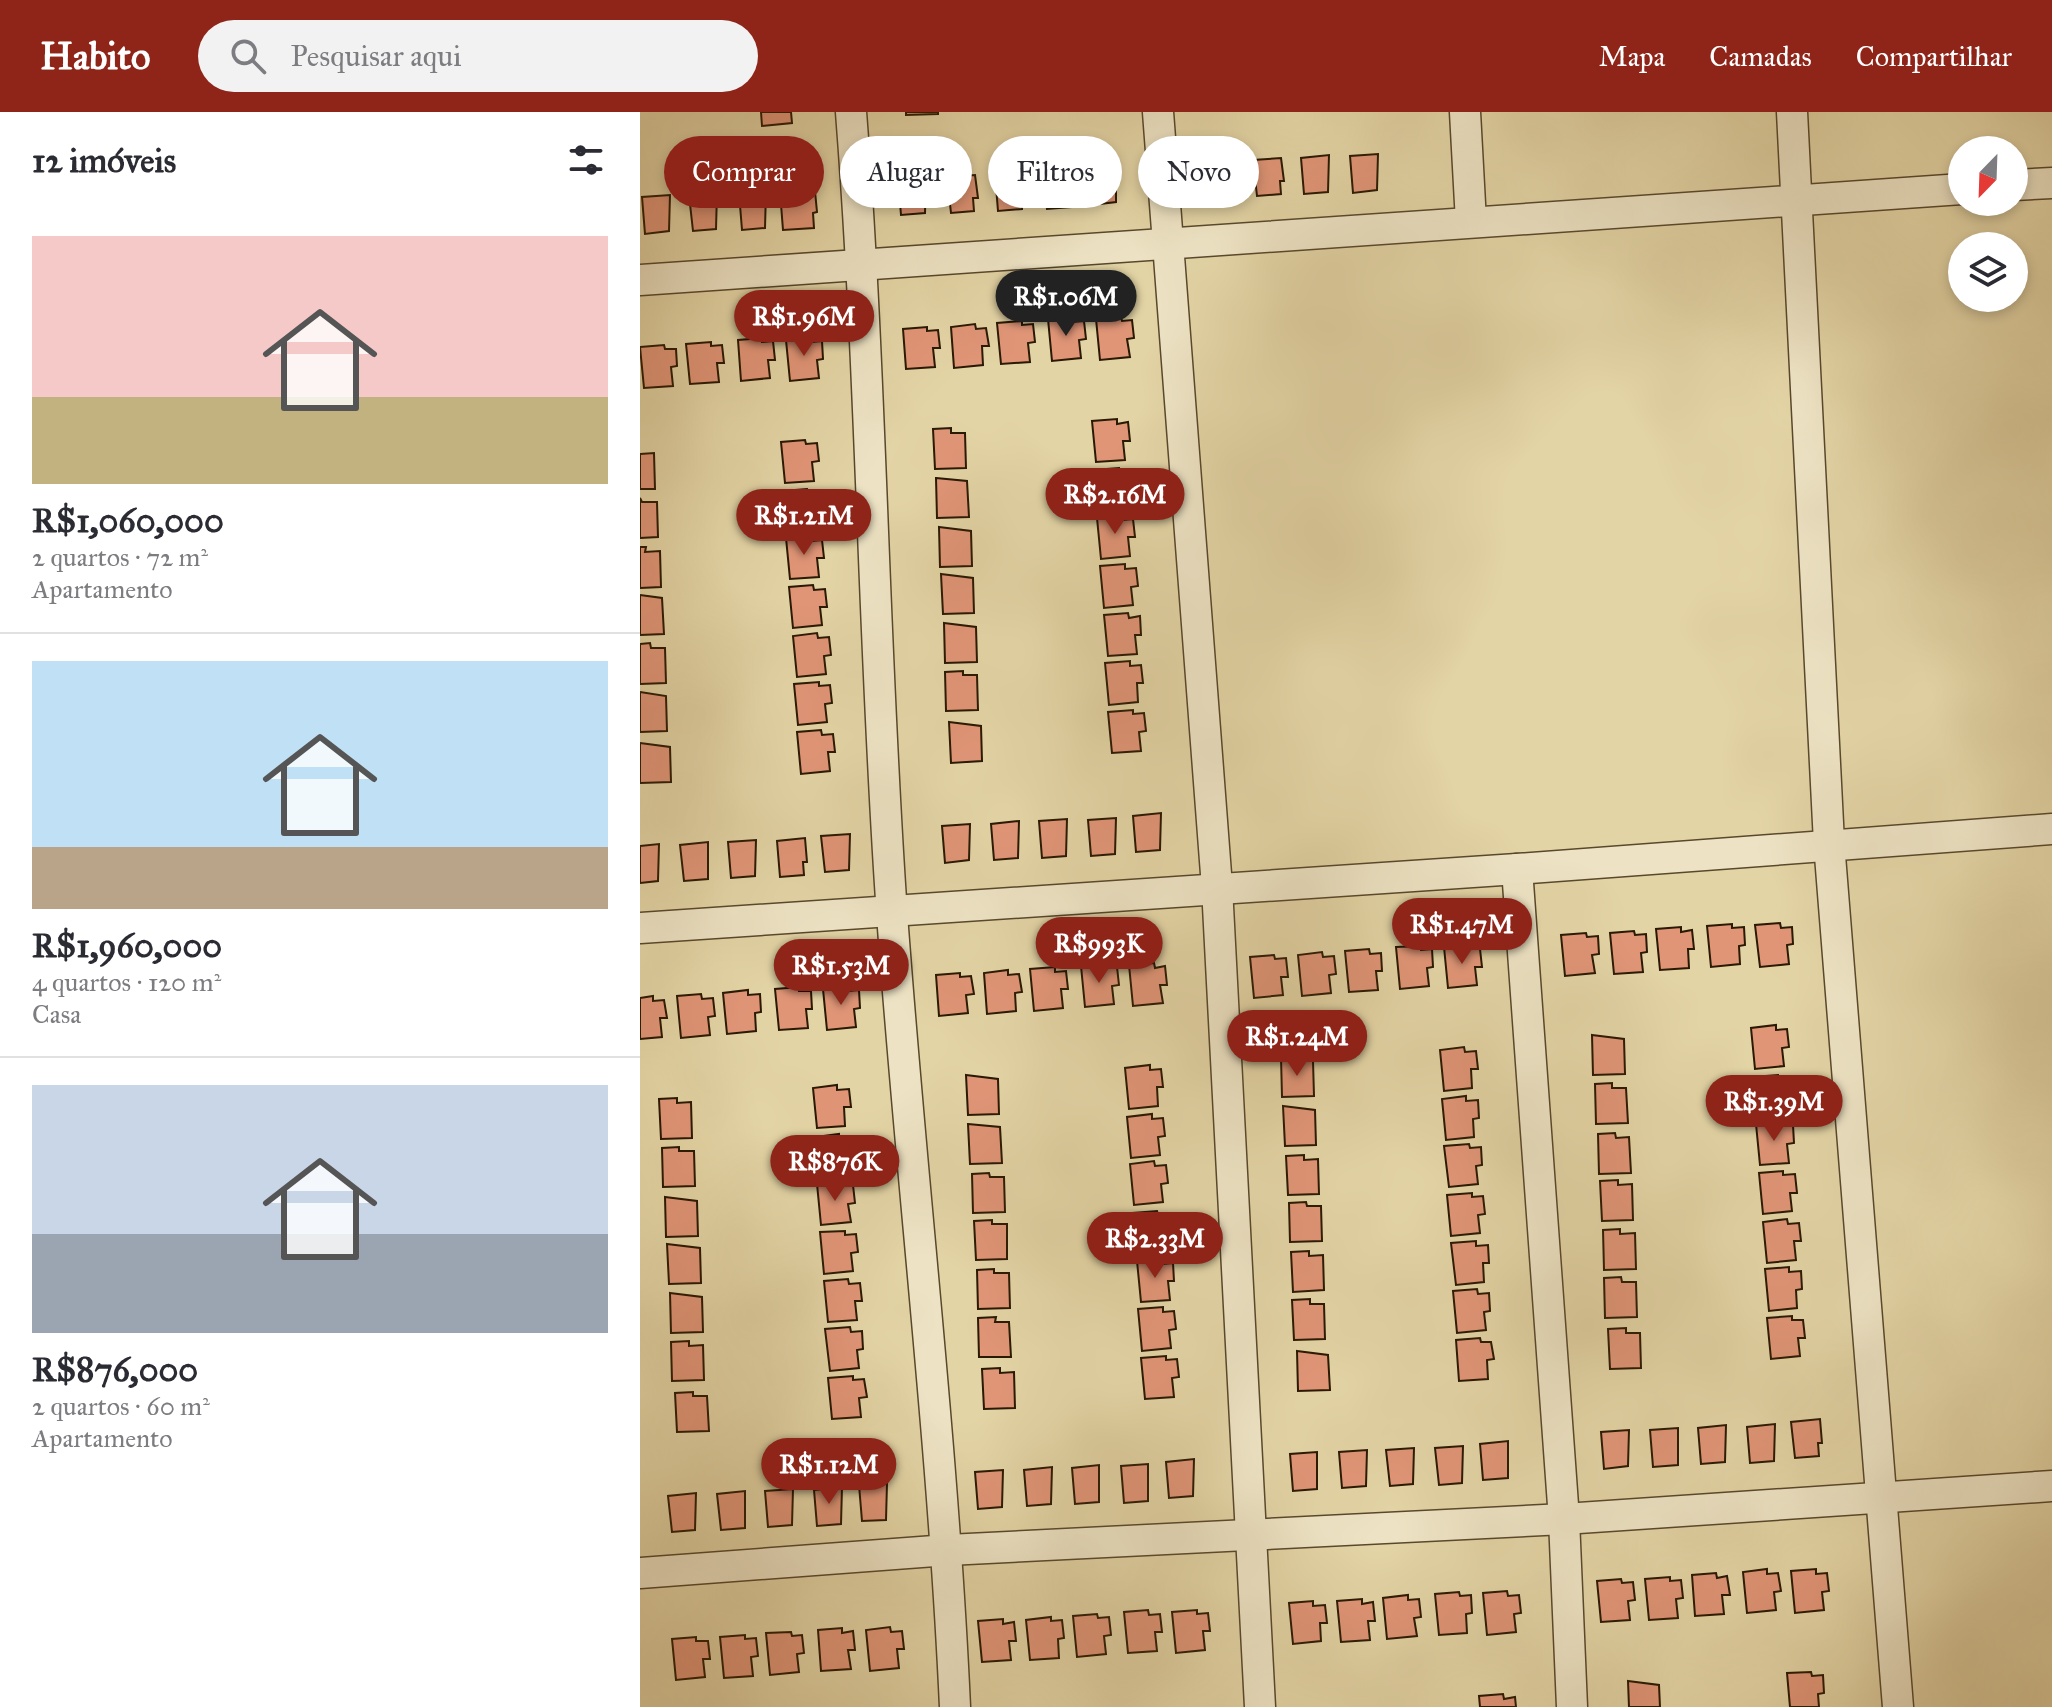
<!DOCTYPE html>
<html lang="pt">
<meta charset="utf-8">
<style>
body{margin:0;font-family:"IM FELL Great Primer",serif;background:#f2f2f3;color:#2b2b33;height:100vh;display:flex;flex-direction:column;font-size:30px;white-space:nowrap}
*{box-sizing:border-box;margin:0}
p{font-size:26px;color:#7c7c81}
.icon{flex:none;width:44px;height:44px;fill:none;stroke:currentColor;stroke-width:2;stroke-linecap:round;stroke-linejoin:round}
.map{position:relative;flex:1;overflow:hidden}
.panel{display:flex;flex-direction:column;background:#fff;width:640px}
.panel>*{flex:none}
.top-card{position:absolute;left:24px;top:24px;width:760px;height:72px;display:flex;gap:16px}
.needle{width:52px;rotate:203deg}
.buttons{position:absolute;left:1308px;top:24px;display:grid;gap:16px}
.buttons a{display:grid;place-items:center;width:80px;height:80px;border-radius:50%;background:#fff;box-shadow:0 4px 12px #0003;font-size:40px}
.price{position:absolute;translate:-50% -68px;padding:0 18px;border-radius:28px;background:#8f2418;color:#fff;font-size:26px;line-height:52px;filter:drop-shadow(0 2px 4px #0008)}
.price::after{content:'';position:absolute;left:50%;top:48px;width:24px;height:18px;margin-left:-12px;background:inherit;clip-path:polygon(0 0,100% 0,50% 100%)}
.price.active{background:#222;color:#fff}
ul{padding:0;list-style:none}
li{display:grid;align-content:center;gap:16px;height:424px;padding:0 32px}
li+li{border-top:2px solid #e1e1e2}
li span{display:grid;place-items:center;height:248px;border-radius:0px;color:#555}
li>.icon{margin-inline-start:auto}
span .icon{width:144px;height:144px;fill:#fffc;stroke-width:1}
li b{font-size:34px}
h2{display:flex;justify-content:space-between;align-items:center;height:96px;padding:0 32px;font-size:34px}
.chip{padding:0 28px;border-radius:36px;background:#fff;box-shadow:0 4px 12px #0003;font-size:28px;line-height:72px}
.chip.active{background:#8f2418;color:#fff}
header{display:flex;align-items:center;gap:48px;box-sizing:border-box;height:112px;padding:0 40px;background:#8f2418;color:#fff}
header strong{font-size:38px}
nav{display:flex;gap:44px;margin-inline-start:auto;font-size:28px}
.search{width:560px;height:72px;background:#f2f2f3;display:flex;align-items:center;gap:20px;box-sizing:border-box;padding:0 28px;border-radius:44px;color:#7c7c81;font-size:30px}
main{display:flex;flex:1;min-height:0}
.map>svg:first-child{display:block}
.building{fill:#e09577;stroke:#2a1903;stroke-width:2}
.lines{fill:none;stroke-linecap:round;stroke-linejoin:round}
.street-casing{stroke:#58482c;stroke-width:33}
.street{stroke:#ede3c4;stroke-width:30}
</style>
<header>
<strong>Habito</strong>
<div class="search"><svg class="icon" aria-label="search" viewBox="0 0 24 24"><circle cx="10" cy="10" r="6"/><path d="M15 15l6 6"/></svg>Pesquisar aqui</div>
<nav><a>Mapa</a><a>Camadas</a><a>Compartilhar</a></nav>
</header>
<main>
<section class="panel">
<h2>12 imóveis<svg class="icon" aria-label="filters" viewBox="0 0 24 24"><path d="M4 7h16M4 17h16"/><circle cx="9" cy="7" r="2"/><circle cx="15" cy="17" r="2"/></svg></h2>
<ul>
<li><span style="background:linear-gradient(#f6c9c9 65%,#c2b280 0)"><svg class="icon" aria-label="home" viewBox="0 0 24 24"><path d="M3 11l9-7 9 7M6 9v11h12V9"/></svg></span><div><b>R$1,060,000</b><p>2 quartos · 72 m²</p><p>Apartamento</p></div></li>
<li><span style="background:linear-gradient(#bfe0f5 75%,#b9a48a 0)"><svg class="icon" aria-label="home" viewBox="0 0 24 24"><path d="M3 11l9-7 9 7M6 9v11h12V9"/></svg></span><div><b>R$1,960,000</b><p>4 quartos · 120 m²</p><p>Casa</p></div></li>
<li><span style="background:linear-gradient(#c9d6e8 60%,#9aa5b1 0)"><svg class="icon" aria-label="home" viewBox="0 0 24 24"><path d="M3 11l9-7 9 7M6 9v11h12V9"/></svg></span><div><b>R$876,000</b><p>2 quartos · 60 m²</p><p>Apartamento</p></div></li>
</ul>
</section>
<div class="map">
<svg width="1412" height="1595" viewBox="0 0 1412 1595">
<rect width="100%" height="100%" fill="#e3d4a5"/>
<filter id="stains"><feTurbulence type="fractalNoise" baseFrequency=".0025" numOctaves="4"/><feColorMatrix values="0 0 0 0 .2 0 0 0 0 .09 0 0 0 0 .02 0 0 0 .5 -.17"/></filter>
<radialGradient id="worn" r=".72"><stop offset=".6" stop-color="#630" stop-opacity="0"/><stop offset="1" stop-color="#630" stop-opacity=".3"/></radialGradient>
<g class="building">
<polygon points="121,0 151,0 152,11 122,14"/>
<polygon points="266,0 298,0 298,2 266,3"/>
<polygon points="171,38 177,100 173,101 174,116 143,118 137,41"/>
<polygon points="738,42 737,78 713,81 710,44"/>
<polygon points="689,43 688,80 664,82 661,46"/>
<polygon points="641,46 644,69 640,69 641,82 617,84 613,48"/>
<polygon points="592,48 592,84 568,86 564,50"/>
<polygon points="476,54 476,90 452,93 449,56"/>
<polygon points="432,59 434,82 430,82 431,95 407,97 403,61"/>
<polygon points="383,60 382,97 358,99 355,62"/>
<polygon points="335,63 338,86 333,86 334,99 311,101 307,65"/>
<polygon points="286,64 285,101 261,103 258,67"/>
<polygon points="126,79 125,116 102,118 99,81"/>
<polygon points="77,80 76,117 53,119 49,83"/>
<polygon points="30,83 29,119 5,122 2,85"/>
<polygon points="433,205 433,210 444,209 446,227 439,228 441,246 412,249 408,207"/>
<polygon points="481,205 482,209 492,208 494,226 487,227 490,245 460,248 456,207"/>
<polygon points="382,209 382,213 393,212 395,230 388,231 390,250 361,252 357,211"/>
<polygon points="335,212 336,217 346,216 349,234 342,234 343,253 314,256 311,215"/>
<polygon points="287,215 287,219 298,218 300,236 293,236 295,255 266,257 263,217"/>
<polygon points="170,225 171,230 182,229 183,247 177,248 179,266 150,269 146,228"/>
<polygon points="122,226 122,230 133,229 135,248 128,248 130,266 101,269 98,228"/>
<polygon points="71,230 71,234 82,233 84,251 77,251 79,270 50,272 46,232"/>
<polygon points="24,233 25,237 36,237 37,254 31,255 33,274 4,276 0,235"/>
<polygon points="477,307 477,312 488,310 490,329 483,329 485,348 456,350 452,309"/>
<polygon points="311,316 311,321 325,321 326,356 295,357 293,317"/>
<polygon points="165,328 166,332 177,331 179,349 172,350 174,369 145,371 141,330"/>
<polygon points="14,341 15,377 0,377 0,342"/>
<polygon points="479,356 479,361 490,360 492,378 485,379 487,397 458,400 454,358"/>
<polygon points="296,366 327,369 329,405 297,406"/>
<polygon points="167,377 168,382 179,381 181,399 174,399 176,418 147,420 143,379"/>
<polygon points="0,386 2,390 17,390 18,425 0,426"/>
<polygon points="481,403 482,408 493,407 495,425 488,425 490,444 461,447 457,406"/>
<polygon points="299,415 331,419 332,454 300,455"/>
<polygon points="171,424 171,429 182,428 184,446 177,446 179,465 150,467 146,426"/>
<polygon points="0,435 6,435 5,440 20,439 21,475 0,476"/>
<polygon points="485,452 485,457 496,456 498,474 491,475 493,493 464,496 460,454"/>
<polygon points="301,462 333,466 334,501 303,502"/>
<polygon points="173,473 174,478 185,477 187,495 180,495 182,513 153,516 149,475"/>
<polygon points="0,483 22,486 24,522 0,523"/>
<polygon points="488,501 489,506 500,504 501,523 495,523 497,542 468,544 464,503"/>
<polygon points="304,511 336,515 337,550 305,551"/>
<polygon points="177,521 178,526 189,525 191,543 184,544 186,562 157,565 153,524"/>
<polygon points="10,531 11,536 25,536 26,571 0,572 0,532"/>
<polygon points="490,549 490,554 501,553 503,571 497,571 498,590 469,593 465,551"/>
<polygon points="323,559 323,563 337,563 338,598 306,599 305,560"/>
<polygon points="179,570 179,574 190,573 192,591 185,592 187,610 158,613 154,572"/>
<polygon points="0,580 26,584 27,619 0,620"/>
<polygon points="493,598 493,602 504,601 506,619 499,620 501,639 472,641 468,600"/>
<polygon points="309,610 341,614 342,649 311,651"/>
<polygon points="181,618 182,623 193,622 195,640 188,640 190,659 161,662 157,620"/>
<polygon points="0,631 30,635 31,670 0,671"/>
<polygon points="521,701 520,738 496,740 493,704"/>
<polygon points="476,706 475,742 451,744 448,708"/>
<polygon points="427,707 426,744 402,746 399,709"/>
<polygon points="379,709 378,746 354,748 351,712"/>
<polygon points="330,712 329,748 305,751 302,714"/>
<polygon points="210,722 209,758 185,760 181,724"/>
<polygon points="165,726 167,750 163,750 164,763 140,765 137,729"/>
<polygon points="116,728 115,764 91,766 88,730"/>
<polygon points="68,730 68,767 44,769 40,733"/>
<polygon points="19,732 18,769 0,771 0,734"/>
<polygon points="1140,811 1141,816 1152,815 1153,832 1147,833 1149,852 1120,855 1115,813"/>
<polygon points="1092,812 1092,816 1104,815 1105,833 1099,834 1100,852 1071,855 1067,814"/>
<polygon points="1041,815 1041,820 1052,818 1054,837 1048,837 1049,856 1020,858 1016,817"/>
<polygon points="994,819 995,823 1006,822 1007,840 1001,841 1003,860 974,862 970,821"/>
<polygon points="946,821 947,825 958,824 959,842 952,843 955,861 925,864 921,823"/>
<polygon points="828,833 829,837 840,837 842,855 835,855 837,873 808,876 804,835"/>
<polygon points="780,834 781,838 792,837 793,855 787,856 789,874 760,877 756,835"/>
<polygon points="729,837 730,842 741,841 742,859 736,859 738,878 709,880 705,839"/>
<polygon points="682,840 683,845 694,844 696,862 689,863 691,881 662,884 658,843"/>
<polygon points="634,843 635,847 646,846 648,865 641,865 643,883 614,886 610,845"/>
<polygon points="514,851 515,856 525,854 527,873 520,873 523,891 493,894 489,853"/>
<polygon points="465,852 466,856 477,855 479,873 472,874 474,892 445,895 441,854"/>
<polygon points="415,855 415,860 426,859 428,877 421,877 423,896 394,899 390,857"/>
<polygon points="368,858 368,863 379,862 382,880 375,881 376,899 347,902 344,861"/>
<polygon points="320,861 320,865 331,864 334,882 326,883 328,901 299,904 296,863"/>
<polygon points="207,874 208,879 219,878 220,896 214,897 216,915 187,918 183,877"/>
<polygon points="159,875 159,879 171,879 172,897 166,897 168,916 139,918 135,877"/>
<polygon points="108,878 108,883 120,882 121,900 115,901 116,919 87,922 83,881"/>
<polygon points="61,882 62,887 73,886 75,904 68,905 70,923 41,926 37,884"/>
<polygon points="13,884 13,889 24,888 27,906 20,906 22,925 0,927 0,886"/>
<polygon points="1136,913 1136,918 1147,917 1149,935 1142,936 1144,954 1115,957 1111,916"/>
<polygon points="952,923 984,927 985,962 953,963"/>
<polygon points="824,935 825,940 836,939 838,957 831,957 832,976 804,979 800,938"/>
<polygon points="641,945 673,949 674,984 642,985"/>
<polygon points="510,953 510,958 521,957 523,975 517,975 518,994 489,997 485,956"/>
<polygon points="326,963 358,967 359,1002 328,1003"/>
<polygon points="1138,963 1138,967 1149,966 1151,984 1144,985 1146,1004 1117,1006 1113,965"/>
<polygon points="972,971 972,976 986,976 988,1011 956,1012 955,972"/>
<polygon points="197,973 197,978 209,977 211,995 204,995 205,1014 177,1016 173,976"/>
<polygon points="826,984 826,989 838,988 839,1006 833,1007 834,1025 806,1028 802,987"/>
<polygon points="37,986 37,991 51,990 52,1026 21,1027 19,987"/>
<polygon points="643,994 675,998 676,1033 645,1034"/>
<polygon points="512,1002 512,1007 523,1006 525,1024 518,1025 520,1043 491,1046 487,1005"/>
<polygon points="1141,1010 1141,1014 1153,1013 1154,1031 1147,1032 1149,1051 1120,1053 1116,1012"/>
<polygon points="328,1012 360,1015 362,1051 330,1052"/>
<polygon points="975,1021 976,1026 989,1025 991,1061 959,1062 958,1022"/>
<polygon points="199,1022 199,1027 211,1026 212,1044 206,1045 207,1063 179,1066 175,1025"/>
<polygon points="829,1032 830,1036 841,1035 842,1053 836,1054 838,1072 809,1075 804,1034"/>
<polygon points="39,1035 39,1039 54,1039 55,1074 23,1075 22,1036"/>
<polygon points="664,1043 664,1048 678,1047 679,1082 648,1083 646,1044"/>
<polygon points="514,1049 515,1054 526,1053 528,1071 521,1072 523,1090 494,1093 490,1052"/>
<polygon points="1143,1059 1143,1063 1155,1062 1157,1081 1150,1081 1152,1099 1123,1102 1119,1061"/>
<polygon points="349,1061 350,1065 364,1065 365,1100 333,1101 332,1062"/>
<polygon points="978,1068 978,1073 992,1072 993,1108 962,1109 960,1069"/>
<polygon points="202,1069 202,1074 213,1073 215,1091 208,1092 211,1110 181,1113 177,1072"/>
<polygon points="832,1081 832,1085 843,1084 845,1102 838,1103 840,1121 811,1124 807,1083"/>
<polygon points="25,1085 57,1089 58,1124 26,1125"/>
<polygon points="666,1090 667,1094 681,1094 682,1129 650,1130 649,1091"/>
<polygon points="517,1099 518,1103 529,1102 531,1120 524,1121 526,1140 497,1142 493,1101"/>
<polygon points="1147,1107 1148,1112 1159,1111 1161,1129 1154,1129 1156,1148 1127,1151 1123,1110"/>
<polygon points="352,1108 352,1112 367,1112 367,1147 336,1148 334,1109"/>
<polygon points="980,1117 980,1122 995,1121 996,1157 964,1158 963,1118"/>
<polygon points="205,1119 205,1123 216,1122 218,1140 211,1141 213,1159 184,1162 180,1120"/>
<polygon points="836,1129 836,1134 848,1133 849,1151 843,1151 844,1170 816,1173 811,1131"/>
<polygon points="27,1132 60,1136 61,1171 29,1172"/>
<polygon points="669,1139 669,1144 683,1143 684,1178 653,1180 651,1140"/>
<polygon points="521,1147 522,1152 533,1151 534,1169 528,1169 530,1188 501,1190 497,1149"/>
<polygon points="1149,1155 1149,1160 1161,1159 1162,1177 1156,1178 1157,1196 1129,1199 1125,1157"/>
<polygon points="354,1157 354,1161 369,1161 370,1196 338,1197 337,1158"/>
<polygon points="981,1165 982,1170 996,1170 997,1205 965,1206 964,1166"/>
<polygon points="208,1167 209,1172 220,1171 222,1189 215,1189 217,1208 188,1210 184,1169"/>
<polygon points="837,1177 838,1182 849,1181 850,1199 844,1200 846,1218 817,1221 813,1179"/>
<polygon points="30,1181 62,1185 63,1220 31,1221"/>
<polygon points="670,1187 670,1192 684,1192 685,1227 654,1228 652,1188"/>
<polygon points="523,1195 523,1200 534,1199 536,1217 529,1218 531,1236 502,1239 498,1197"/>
<polygon points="1152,1204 1152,1208 1163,1208 1165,1226 1158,1226 1160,1244 1131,1247 1127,1206"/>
<polygon points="356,1205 355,1210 369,1210 371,1245 339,1245 338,1206"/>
<polygon points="210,1215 211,1220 222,1219 223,1237 217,1238 219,1256 190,1259 185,1217"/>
<polygon points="986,1216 986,1221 1000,1221 1001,1256 970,1257 968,1217"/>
<polygon points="840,1226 841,1230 851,1230 854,1247 847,1248 848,1267 819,1269 816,1228"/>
<polygon points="49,1229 49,1234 63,1233 64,1268 32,1269 31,1230"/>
<polygon points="657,1239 688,1243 690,1278 658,1279"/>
<polygon points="526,1244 526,1248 537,1247 539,1265 532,1266 534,1285 505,1287 501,1246"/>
<polygon points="360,1256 360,1261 374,1260 375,1296 344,1297 342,1257"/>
<polygon points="213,1264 213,1268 224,1267 227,1285 219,1286 221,1305 192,1307 188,1266"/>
<polygon points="53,1280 53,1284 67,1284 69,1319 37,1320 35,1281"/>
<polygon points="1180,1307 1182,1331 1178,1331 1179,1344 1155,1346 1151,1310"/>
<polygon points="1135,1312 1134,1349 1110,1351 1107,1315"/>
<polygon points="1086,1313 1085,1350 1061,1352 1058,1316"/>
<polygon points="1038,1316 1038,1353 1013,1355 1010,1318"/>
<polygon points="989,1318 988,1354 964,1357 961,1320"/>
<polygon points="868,1329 868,1366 843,1368 840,1332"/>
<polygon points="823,1334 822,1371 799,1373 795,1336"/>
<polygon points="774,1336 773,1372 750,1374 746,1338"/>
<polygon points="727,1338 726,1374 702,1376 699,1340"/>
<polygon points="677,1340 677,1377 653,1379 650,1342"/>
<polygon points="554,1347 553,1384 529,1386 526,1350"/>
<polygon points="508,1352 508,1389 484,1391 481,1354"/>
<polygon points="459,1353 459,1390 435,1392 432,1356"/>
<polygon points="412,1355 411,1392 387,1394 384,1358"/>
<polygon points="363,1358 362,1395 338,1397 335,1360"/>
<polygon points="247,1371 246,1408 222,1409 219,1373"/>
<polygon points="202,1375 201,1412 177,1414 174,1378"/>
<polygon points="153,1377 152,1413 128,1415 125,1379"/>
<polygon points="105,1379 105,1416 81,1418 77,1382"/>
<polygon points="56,1381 55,1418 32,1420 28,1384"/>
<polygon points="1127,1457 1127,1462 1138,1461 1141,1479 1134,1480 1136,1498 1107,1501 1103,1460"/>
<polygon points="1176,1457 1176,1462 1187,1461 1189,1479 1182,1480 1184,1498 1155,1501 1151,1459"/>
<polygon points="1076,1461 1077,1466 1087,1464 1090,1483 1082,1483 1084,1502 1055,1504 1052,1463"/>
<polygon points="1030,1465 1030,1469 1041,1468 1043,1486 1036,1487 1038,1506 1009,1508 1005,1467"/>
<polygon points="981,1467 982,1471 993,1470 995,1488 988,1489 990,1508 961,1510 957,1469"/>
<polygon points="867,1479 868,1484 879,1483 881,1501 874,1502 876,1520 847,1523 843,1481"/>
<polygon points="819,1480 820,1484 831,1483 832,1501 826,1502 827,1521 799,1523 795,1482"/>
<polygon points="768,1483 768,1488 779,1487 781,1505 774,1506 777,1524 747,1527 743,1486"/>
<polygon points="722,1487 722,1492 733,1490 735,1509 728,1509 730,1528 701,1530 697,1489"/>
<polygon points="673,1489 673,1494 685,1493 687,1511 680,1511 681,1529 653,1532 649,1491"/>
<polygon points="508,1498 509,1503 520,1502 522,1520 515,1520 517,1539 488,1541 484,1500"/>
<polygon points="557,1498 557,1502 568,1501 570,1519 563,1519 565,1538 536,1541 532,1500"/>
<polygon points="457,1502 458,1506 469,1505 471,1523 464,1524 466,1542 437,1545 433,1504"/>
<polygon points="411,1505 411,1509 422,1508 424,1526 418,1527 419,1546 390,1548 386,1508"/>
<polygon points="363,1507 363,1512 374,1510 376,1529 369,1529 371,1548 342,1550 338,1509"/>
<polygon points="250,1515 251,1520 262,1519 264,1537 257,1537 259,1556 230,1559 226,1518"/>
<polygon points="202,1516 202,1521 213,1519 215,1538 208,1538 211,1557 181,1559 178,1518"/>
<polygon points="151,1520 152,1524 162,1523 164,1541 157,1542 159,1560 130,1563 126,1521"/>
<polygon points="105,1523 105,1527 116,1526 118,1544 111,1545 113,1564 84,1566 80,1525"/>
<polygon points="56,1525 56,1529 68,1529 70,1547 63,1547 65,1565 36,1568 32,1527"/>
<polygon points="1171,1560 1172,1564 1183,1563 1184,1581 1178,1582 1179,1595 1150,1595 1147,1561"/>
<polygon points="988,1569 1019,1573 1020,1595 989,1595"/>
<polygon points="863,1582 864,1587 875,1585 876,1595 840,1595 839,1584"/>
</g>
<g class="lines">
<g class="street-casing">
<g id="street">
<path d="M211,0c21,267 22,535 41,802 19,265 51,528 63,793"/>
<polyline points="518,0 577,775 620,1595"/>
<polyline points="825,0 831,110"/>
<polyline points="1152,0 1189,731 1258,1595"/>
<polyline points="1374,73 1412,71"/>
<polyline points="0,168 1322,77"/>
<polyline points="877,757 924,1407 932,1595"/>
<polyline points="0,816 877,757 1412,717"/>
<polyline points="0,1461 308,1438 924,1407 1412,1374"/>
</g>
</g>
<use href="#street" class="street"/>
</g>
<rect width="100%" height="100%" filter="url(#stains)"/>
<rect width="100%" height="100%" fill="url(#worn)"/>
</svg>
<div class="buttons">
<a><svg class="needle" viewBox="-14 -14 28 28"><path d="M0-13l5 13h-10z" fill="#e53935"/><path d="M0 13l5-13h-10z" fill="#7c7c81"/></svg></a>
<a><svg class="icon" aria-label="layers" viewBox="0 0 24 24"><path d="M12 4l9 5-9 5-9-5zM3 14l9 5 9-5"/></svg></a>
</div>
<b class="price active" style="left:426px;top:226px">R$1.06M</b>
<b class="price" style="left:164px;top:246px">R$1.96M</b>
<b class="price" style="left:475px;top:424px">R$2.16M</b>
<b class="price" style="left:164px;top:445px">R$1.21M</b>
<b class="price" style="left:822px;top:854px">R$1.47M</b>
<b class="price" style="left:459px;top:873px">R$993K</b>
<b class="price" style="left:201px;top:895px">R$1.53M</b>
<b class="price" style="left:657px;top:966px">R$1.24M</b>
<b class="price" style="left:1134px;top:1031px">R$1.39M</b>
<b class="price" style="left:195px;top:1091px">R$876K</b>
<b class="price" style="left:515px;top:1168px">R$2.33M</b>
<b class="price" style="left:189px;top:1394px">R$1.12M</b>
<div class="top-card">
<a class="chip active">Comprar</a>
<a class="chip">Alugar</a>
<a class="chip">Filtros</a>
<a class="chip">Novo</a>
</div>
</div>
</main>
